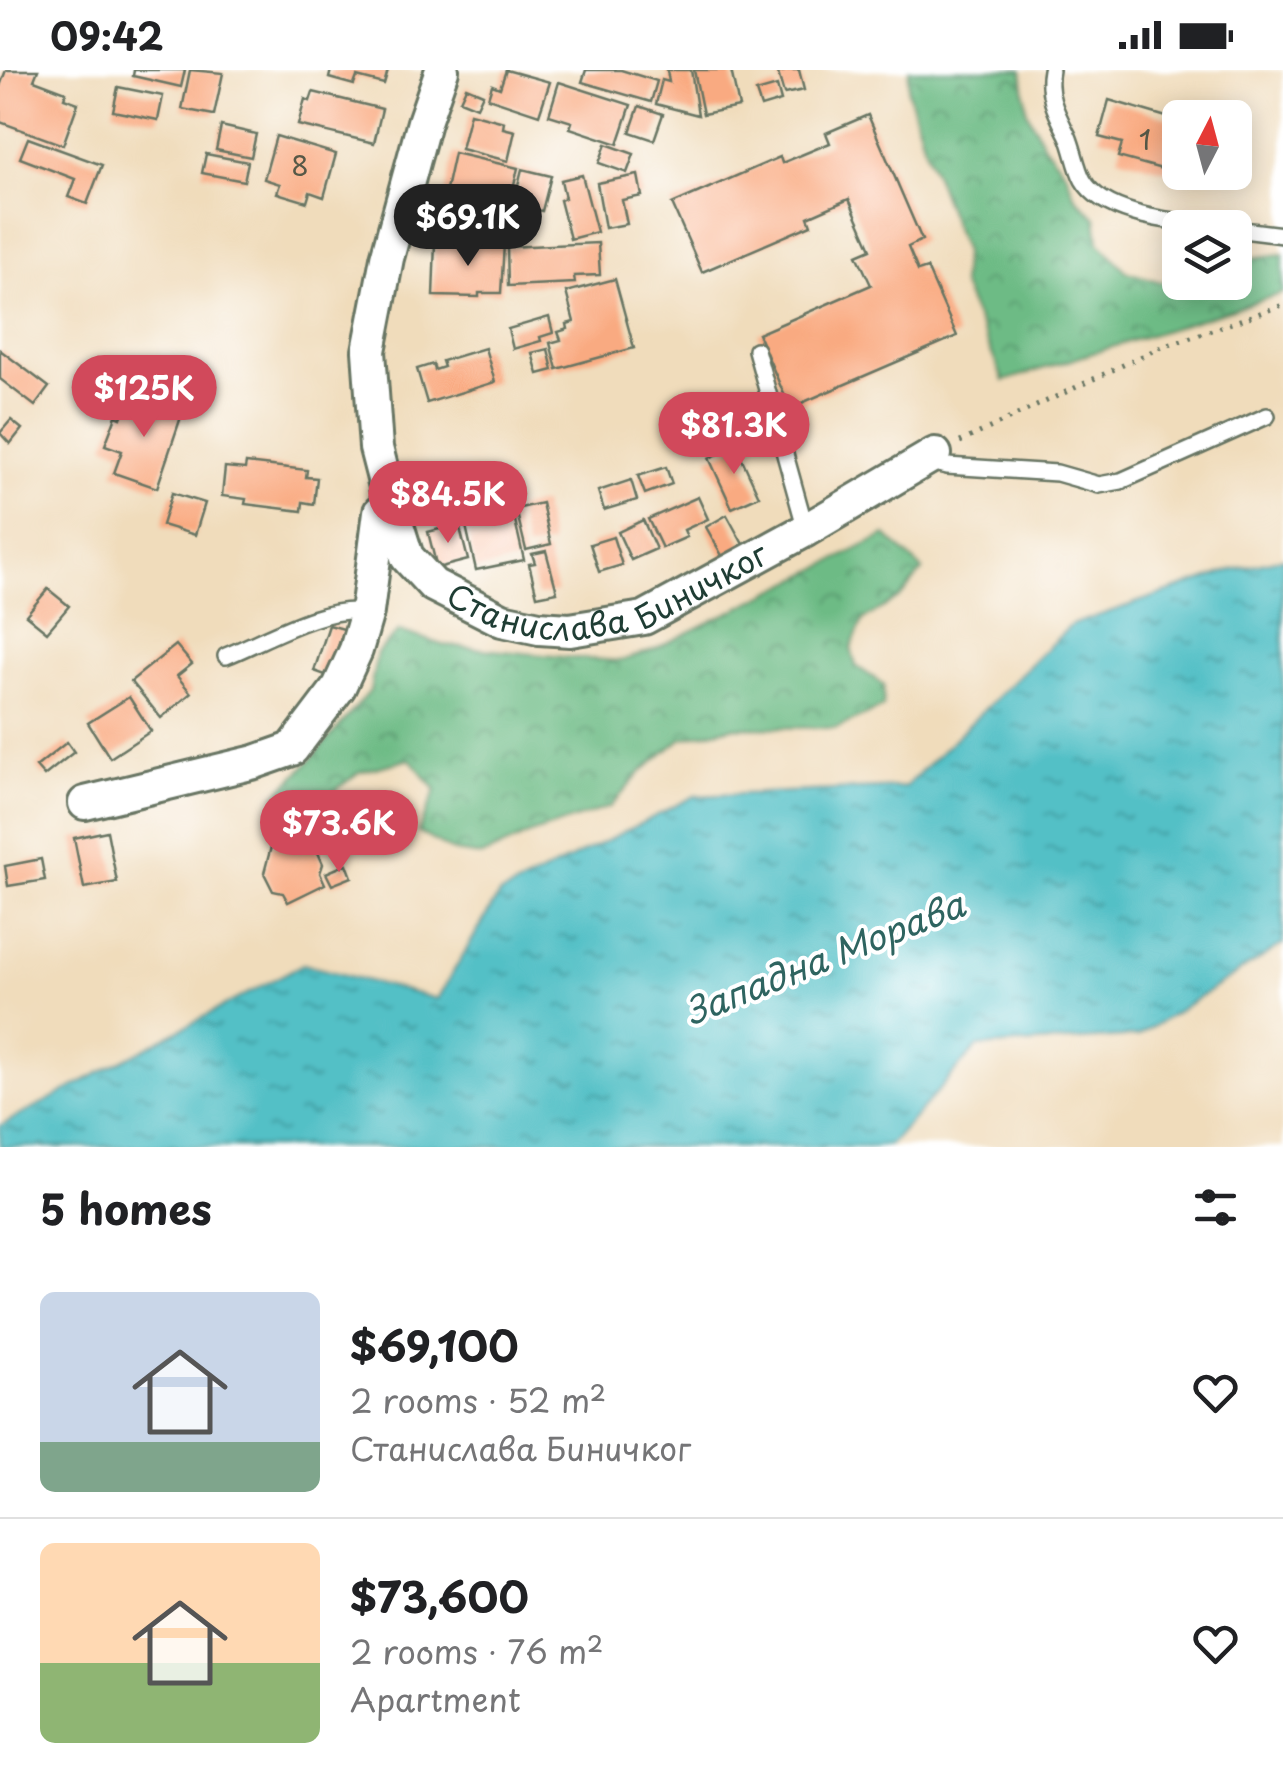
<!DOCTYPE html>
<meta charset="utf-8">
<style>
body{margin:0;font-family:"Playpen Sans",sans-serif;background:#f2f2f2;color:#202124;height:100vh;display:flex;flex-direction:column;font-size:38px;white-space:nowrap}
*{box-sizing:border-box;margin:0}
p{font-size:32px;color:#757577}
.icon{flex:none;width:55px;height:55px;fill:none;stroke:currentColor;stroke-width:2;stroke-linecap:round;stroke-linejoin:round}
.map{position:relative;height:1077px;overflow:hidden}
.drawer{display:flex;flex-direction:column;background:#fff;flex:1}
.drawer>*{flex:none}
.needle{width:65px;rotate:6deg}
.tools{position:absolute;left:1162px;top:30px;display:grid;gap:20px}
.tools a{display:grid;place-items:center;width:90px;height:90px;border-radius:15px;background:#fff;box-shadow:0 5px 25px #0003;font-size:50px}
.price{position:absolute;translate:-50% -85px;padding:0 22px;border-radius:35px;background:#d1495b;color:#fff;font-size:32px;line-height:65px;filter:drop-shadow(0 2px 5px #0008)}
.price::after{content:'';position:absolute;left:50%;top:60px;width:30px;height:22px;margin-left:-15px;background:inherit;clip-path:polygon(0 0,100% 0,50% 100%)}
.price.current{background:#222;color:#fff}
ul{padding:0;list-style:none}
li{display:flex;align-items:center;gap:30px;height:250px;padding:0 40px}
li+li{border-top:2px solid #e0e0e0}
li span{display:grid;place-items:center;flex:none;width:280px;height:200px;border-radius:15px;color:#555}
li>.icon{margin-inline-start:auto}
span .icon{width:120px;height:120px;fill:#fffc;stroke-width:1}
li b{font-size:42px}
h2{display:flex;justify-content:space-between;align-items:center;height:120px;padding:0 40px;font-size:42px}
.status{display:flex;justify-content:space-between;align-items:center;height:70px;padding:0 50px;background:#fff;direction:ltr}
.status svg{height:28px;fill:currentColor}
.map>svg:first-child{display:block}
.forest{fill:url(#forest-crowns);stroke:#467c5c;stroke-width:2.5}
.water{fill:url(#water-ripples);stroke:#387e7d;stroke-width:2.5}
.building{fill:#f9aa81}
.lines{fill:none;stroke-linecap:round;stroke-linejoin:round}
.lane-casing{stroke:#687563;stroke-width:20}
.street-casing{stroke:#687563;stroke-width:38}
.path{stroke:#687563;stroke-width:5;stroke-dasharray:2.5 8;stroke-linecap:butt}
.lane{stroke:#fff;stroke-width:15}
.street{stroke:#fff;stroke-width:32}
.labels{text-anchor:middle;stroke-width:8;stroke-linejoin:round;paint-order:stroke}
.number-label{font-size:28px;fill:#565847}
.street-label{font-size:32px;fill:#1f3d34;stroke:#fff}
.water-label{font-size:35px;font-style:italic;fill:#2e6460;stroke:#fff}
</style>
<div class="status"><b>09:42</b><svg viewBox="0 0 49 12"><path d="M0 12V9h3v3zM5 12V6h3v6zM10 12V3h3v9zM15 12V0h3v12zM26 1h20v11H26zM47 4h2v5h-2z"/></svg></div>
<div class="map">
<svg width="1283" height="1077" viewBox="0 0 1283 1077">
<defs>
<pattern id="forest-crowns" width="20" height="18" patternUnits="userSpaceOnUse" patternTransform="scale(2.5)"><rect width="20" height="18" fill="#6dbb85"/><path d="M2 6a3 3 0 1 1 6 0M12 15a3 3 0 1 1 6 0" fill="none" stroke="#59996e"/></pattern>
<pattern id="water-ripples" width="26" height="14" patternUnits="userSpaceOnUse" patternTransform="scale(2.5)"><rect width="26" height="14" fill="#52c0c6"/><path d="M2 4q2-2 4 0t4 0M15 11q2-2 4 0t4 0" fill="none" stroke="#439da2"/></pattern>
</defs>
<rect width="100%" height="100%" fill="#fff"/>
<filter id="ink" filterUnits="userSpaceOnUse"><feTurbulence type="fractalNoise" baseFrequency=".01" numOctaves="2"/><feDisplacementMap in="SourceGraphic" scale="20" xChannelSelector="R" yChannelSelector="G"/><feConvolveMatrix kernelMatrix="1 2 1 2 8 2 1 2 1" color-interpolation-filters="sRGB"/></filter>
<filter id="wash" filterUnits="userSpaceOnUse"><feTurbulence type="fractalNoise" baseFrequency=".0048" numOctaves="4" result="noise"/><feDisplacementMap in="SourceGraphic" scale="40" xChannelSelector="R" yChannelSelector="G"/><feGaussianBlur stdDeviation="2.25" result="paint"/><feColorMatrix in="noise" values="0 0 0 0 0 0 0 0 0 0 0 0 0 0 0 0 0 1.4 0 .05"/><feComposite in="paint" operator="in"/></filter>
<g filter="url(#wash)">
<rect width="100%" height="100%" fill="#f0dcbb"/>
<g class="forest">
<polygon points="909,0 1022,0 1027,42 1044,75 1066,103 1075,127 1096,148 1099,172 1127,202 1171,215 1180,211 1235,212 1235,190 1283,184 1283,223 1004,311 961,214 964,182 923,73 908,21"/>
<polygon points="886,465 923,500 900,527 863,550 851,578 856,596 884,615 883,637 837,658 732,657 681,669 642,701 610,737 530,764 482,786 454,782 418,762 436,720 410,689 359,702 327,727 296,738 275,726 307,694 370,621 377,583 399,561 443,575 573,588 621,591 655,579"/>
</g>
<polygon class="water" points="1283,488 1283,874 1138,966 977,977 890,1075 873,1077 0,1077 0,1056 303,894 437,929 499,825 695,726 905,717 1071,555 1232,500"/>
<g id="blocks">
<g class="building">
<polygon points="6,0 38,0 34,10 66,22 64,28 78,33 63,75 0,52 0,16"/>
<polygon points="134,0 185,0 181,17 133,6"/>
<polygon points="190,0 223,3 214,45 182,39"/>
<polygon points="331,0 388,0 384,14 357,7 354,15 329,8"/>
<polygon points="506,0 550,12 539,45 488,28 492,15 500,18"/>
<polygon points="586,0 621,0 657,11 651,32 582,12"/>
<polygon points="667,0 691,0 698,45 656,34 662,10 669,12"/>
<polygon points="694,0 731,0 739,37 703,44"/>
<polygon points="789,0 799,0 804,20 784,24 778,3"/>
<polygon points="559,12 631,35 618,74 570,58 572,52 549,45"/>
<polygon points="777,16 781,31 761,37 756,22"/>
<polygon points="118,17 163,26 158,50 113,41"/>
<polygon points="466,17 483,24 477,37 460,30"/>
<polygon points="313,22 382,39 374,73 298,55 305,29 310,31"/>
<polygon points="1109,30 1180,51 1180,104 1118,87 1122,73 1099,67"/>
<polygon points="639,36 663,44 654,70 630,62"/>
<polygon points="470,43 504,52 503,58 515,61 508,91 461,79"/>
<polygon points="868,45 922,170 908,177 918,201 927,198 957,266 790,338 758,264 871,215 857,185 871,179 849,129 808,147 811,155 702,202 672,134 780,87 782,93 830,73 826,63"/>
<polygon points="221,56 256,64 251,87 216,80"/>
<polygon points="276,66 336,84 324,127 310,122 307,132 277,123 280,114 264,109"/>
<polygon points="28,68 102,95 87,134 68,127 75,109 20,88"/>
<polygon points="606,74 634,84 627,103 599,93"/>
<polygon points="454,83 518,98 508,139 445,124"/>
<polygon points="206,84 248,92 244,111 202,103"/>
<polygon points="522,99 551,106 542,141 513,135"/>
<polygon points="582,105 597,162 570,169 560,130 565,128 561,110"/>
<polygon points="638,105 642,126 622,130 627,154 605,158 597,113"/>
<polygon points="435,172 504,174 501,223 479,223 479,227 433,226"/>
<polygon points="598,173 600,205 574,206 575,213 508,216 507,177"/>
<polygon points="615,209 634,278 557,299 550,273 561,270 558,262 568,259 567,254 574,252 566,222"/>
<polygon points="549,247 553,263 540,267 541,271 513,279 508,259"/>
<polygon points="485,278 495,312 427,333 417,299 433,294 435,300 444,297 442,291"/>
<polygon points="548,279 553,300 538,304 532,283"/>
<polygon points="0,280 49,317 35,336 0,309"/>
<polygon points="140,327 183,341 157,418 114,403 122,381 105,375 116,346 121,348 126,333 137,337"/>
<polygon points="11,350 22,359 10,374 0,363"/>
<polygon points="736,376 759,426 732,438 709,388"/>
<polygon points="246,393 307,400 306,407 317,408 314,434 303,432 302,441 245,434 246,429 222,426 225,397 245,399"/>
<polygon points="666,397 672,414 645,424 638,406"/>
<polygon points="631,410 637,430 604,440 598,421"/>
<polygon points="172,423 205,433 195,465 162,455"/>
<polygon points="698,427 708,449 684,460 687,467 662,478 648,449"/>
<polygon points="542,433 551,474 526,480 516,439"/>
<polygon points="727,445 745,478 724,489 706,457"/>
<polygon points="514,446 524,490 476,500 466,456"/>
<polygon points="643,450 656,479 631,490 618,462"/>
<polygon points="459,454 468,490 437,498 428,462"/>
<polygon points="613,467 622,495 599,502 590,474"/>
<polygon points="546,481 557,522 537,526 529,494 535,493 532,484"/>
<polygon points="48,519 69,536 47,562 26,545"/>
<polygon points="329,555 344,559 328,606 314,601"/>
<polygon points="176,575 192,594 177,606 191,623 161,648 131,611"/>
<polygon points="129,627 151,661 110,688 88,653"/>
<polygon points="67,672 74,682 44,706 36,697"/>
<polygon points="107,761 117,812 84,818 74,768"/>
<polygon points="299,764 316,778 323,794 320,803 325,814 288,832 283,823 273,821 264,803 271,777"/>
<polygon points="41,789 45,810 8,816 5,796"/>
<polygon points="347,794 352,807 332,815 326,803"/>
</g>
</g>
</g>
<g filter="url(#ink)">
<use href="#blocks" fill-opacity="0" stroke="#687563" stroke-width="2.5"/>
<g class="lines">
<g class="lane-casing">
<g id="lane">
<path d="M1051,0c-5,25 6,44 17,66 6,14 8,31 15,44 22,39 103,42 143,48"/>
<polyline points="1235,159 1283,165"/>
<polyline points="756,280 806,460"/>
<polyline points="929,392 947,396 1057,403 1099,415 1121,411 1267,346"/>
<path d="M226,586c40,-16 100,-52 141,-44"/>
</g>
</g>
<g class="street-casing">
<g id="street">
<path id="s1" d="M442,0l-18,52 -37,136 -18,93 7,97 15,58 16,51 26,28 69,35 37,8 31,2 74,-12 162,-88 129,-76"/>
<polyline points="85,733 255,692 292,679 339,617 356,580 367,542 380,442 391,436"/>
</g>
</g>
<polyline class="path" points="960,372 1157,279 1283,235"/>
<use href="#lane" class="lane"/>
<use href="#street" class="street"/>
</g>
</g>
<g class="labels">
<g class="number-label">
<text x="1145" y="80">1</text>
<text x="300" y="106">8</text>
</g>
<g class="street-label">
<text dy="11" stroke="none"><textPath href="#s1" startOffset="728">Станислава Биничког</textPath></text>
</g>
<g class="water-label">
<text transform="translate(825 889) rotate(-22)" y="12">Западна Морава</text>
</g>
</g>
</svg>
<div class="tools">
<a><svg class="needle" viewBox="-14 -14 28 28"><path d="M0-13l5 13h-10z" fill="#e53935"/><path d="M0 13l5-13h-10z" fill="#757577"/></svg></a>
<a><svg class="icon" aria-label="layers" viewBox="0 0 24 24"><path d="M12 4l9 5-9 5-9-5zM3 14l9 5 9-5"/></svg></a>
</div>
<b class="price current" style="left:468px;top:199px">$69.1K</b>
<b class="price" style="left:144px;top:370px">$125K</b>
<b class="price" style="left:734px;top:407px">$81.3K</b>
<b class="price" style="left:448px;top:476px">$84.5K</b>
<b class="price" style="left:339px;top:805px">$73.6K</b>
</div>
<section class="drawer">
<h2>5 homes<svg class="icon" aria-label="filters" viewBox="0 0 24 24"><path d="M4 7h16M4 17h16"/><circle cx="9" cy="7" r="2"/><circle cx="15" cy="17" r="2"/></svg></h2>
<ul>
<li><span style="background:linear-gradient(#c9d6e8 75%,#7fa58c 0)"><svg class="icon" aria-label="home" viewBox="0 0 24 24"><path d="M3 11l9-7 9 7M6 9v11h12V9"/></svg></span><div><b>$69,100</b><p>2 rooms · 52 m²</p><p>Станислава Биничког</p></div><svg class="icon" aria-label="heart" viewBox="0 0 24 24"><path d="M12 20l-8-8c-3-5 5-10 8-4 3-6 11-1 8 4z"/></svg></li>
<li><span style="background:linear-gradient(#ffd9b3 60%,#8fb573 0)"><svg class="icon" aria-label="home" viewBox="0 0 24 24"><path d="M3 11l9-7 9 7M6 9v11h12V9"/></svg></span><div><b>$73,600</b><p>2 rooms · 76 m²</p><p>Apartment</p></div><svg class="icon" aria-label="heart" viewBox="0 0 24 24"><path d="M12 20l-8-8c-3-5 5-10 8-4 3-6 11-1 8 4z"/></svg></li>
</ul>
</section>
